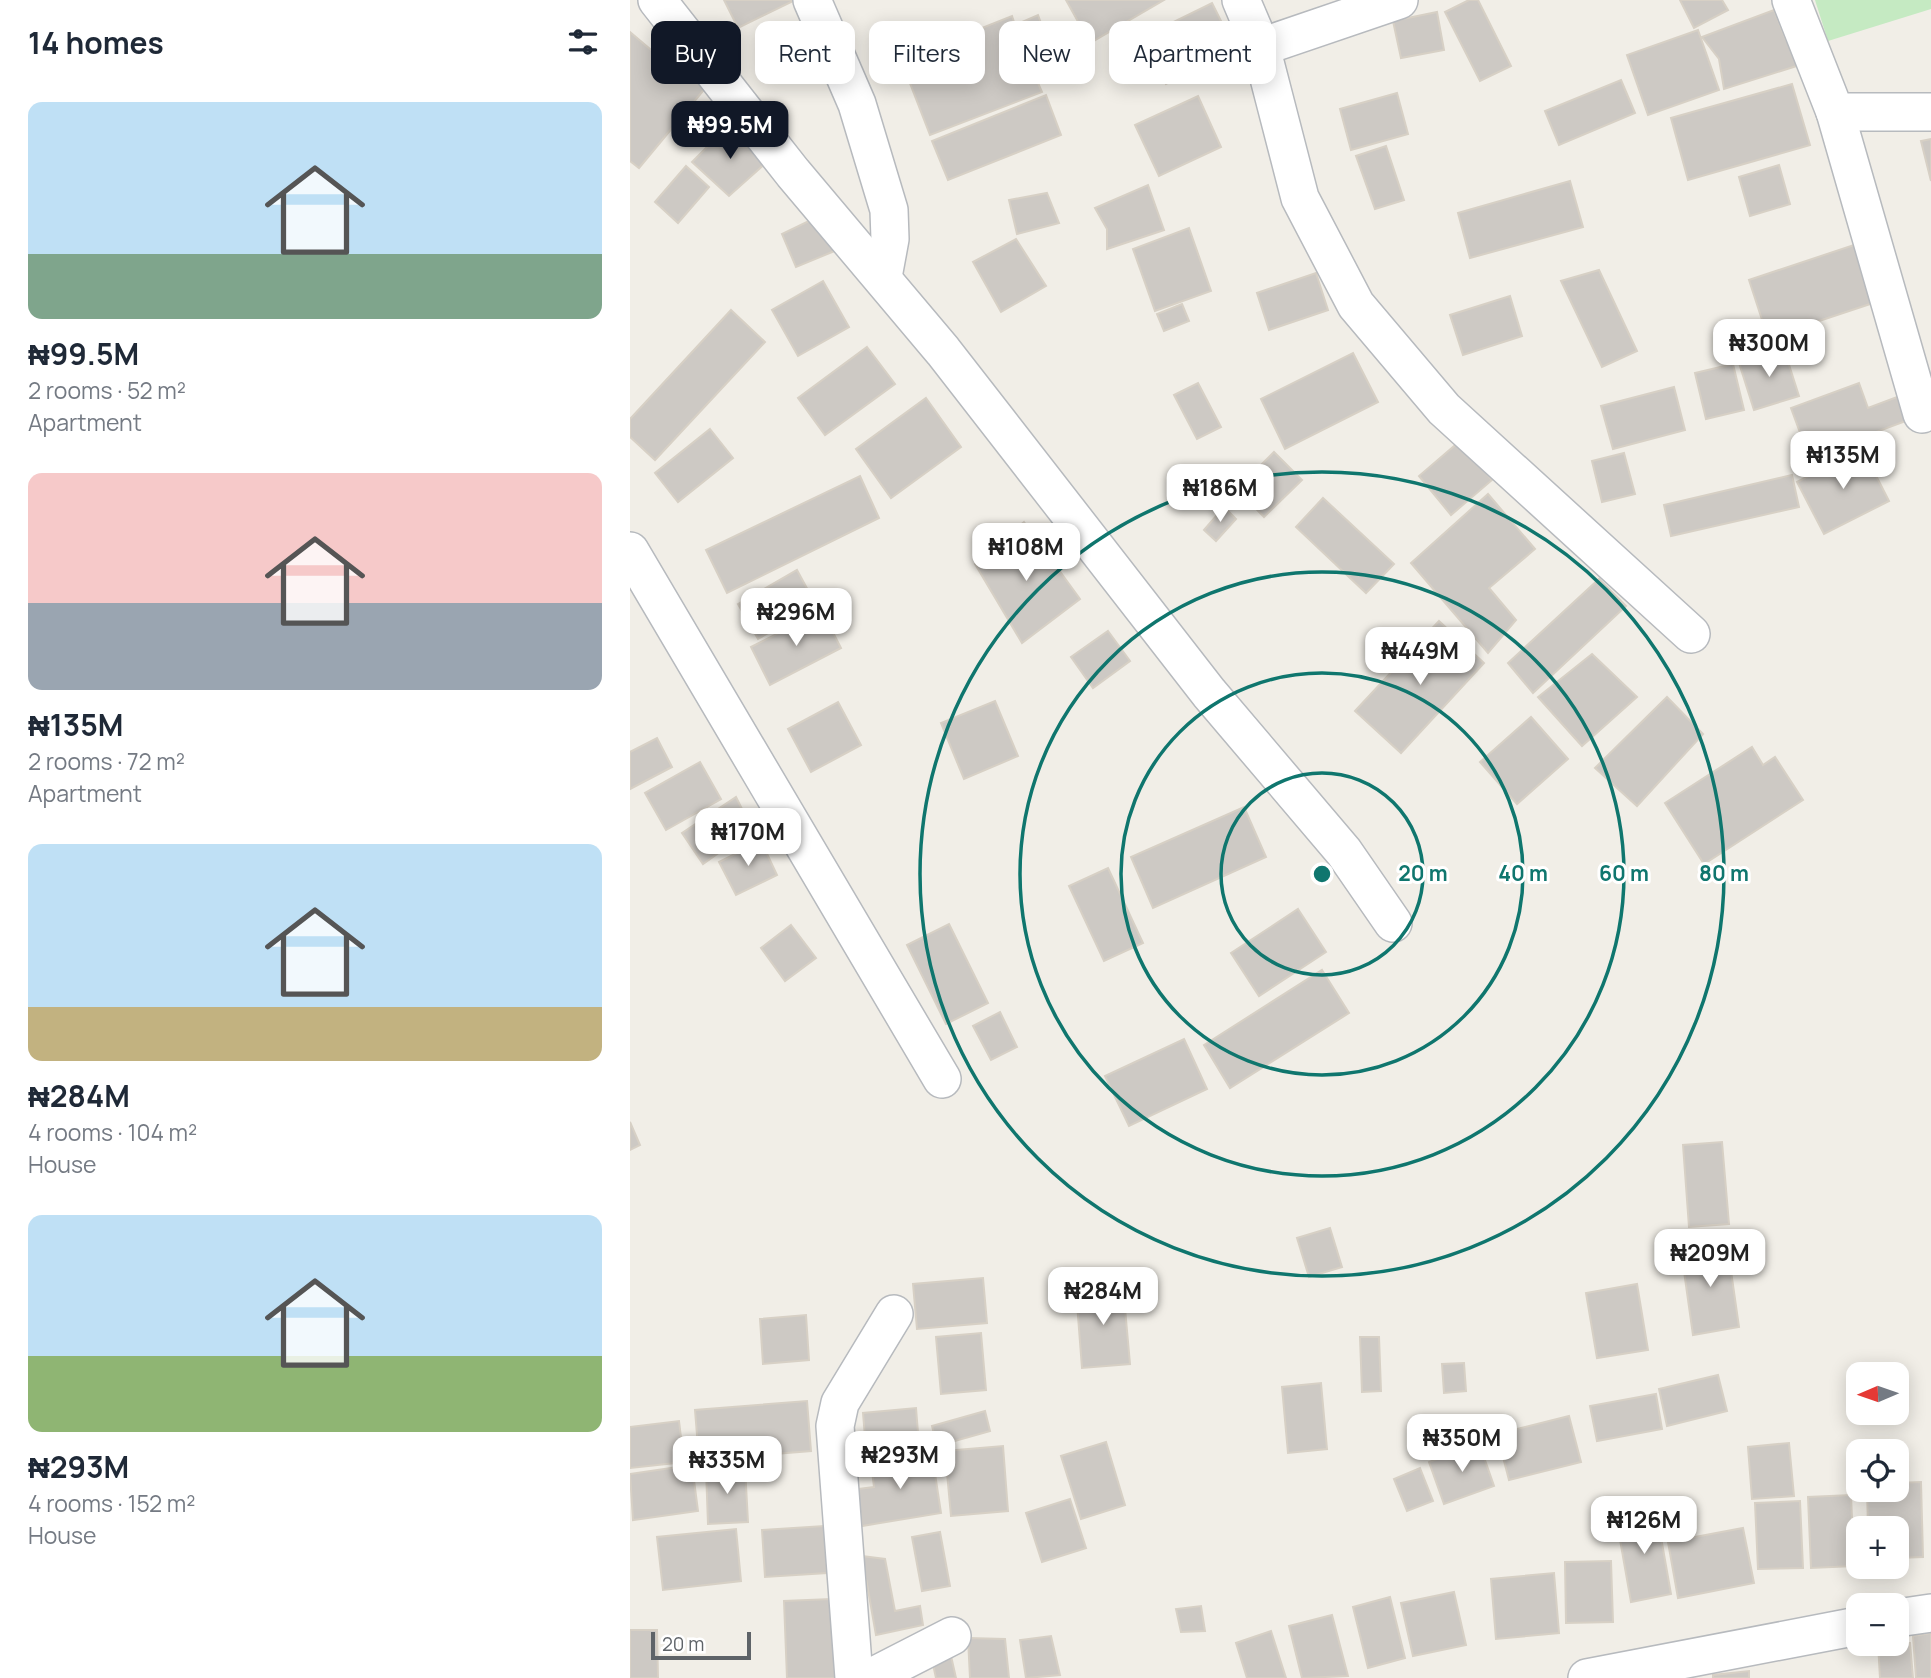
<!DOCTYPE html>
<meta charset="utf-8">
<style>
body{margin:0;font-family:Manrope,sans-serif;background:#f6f6f7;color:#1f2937;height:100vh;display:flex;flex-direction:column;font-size:26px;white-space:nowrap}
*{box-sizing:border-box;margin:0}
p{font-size:23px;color:#747a83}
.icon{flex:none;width:38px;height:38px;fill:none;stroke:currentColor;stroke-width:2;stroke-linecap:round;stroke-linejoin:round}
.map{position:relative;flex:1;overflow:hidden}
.sheet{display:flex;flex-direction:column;background:#fff;width:630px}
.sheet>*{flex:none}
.hud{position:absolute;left:21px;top:21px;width:665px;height:63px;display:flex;gap:14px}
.needle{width:46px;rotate:268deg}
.buttons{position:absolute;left:1216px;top:1362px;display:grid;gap:14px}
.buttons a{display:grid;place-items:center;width:63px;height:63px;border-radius:14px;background:#fff;box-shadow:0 4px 18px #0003;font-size:35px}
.scale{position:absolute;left:21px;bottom:18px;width:100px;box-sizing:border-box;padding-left:7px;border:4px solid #5e6368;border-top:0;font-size:19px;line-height:24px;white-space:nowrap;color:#5e6368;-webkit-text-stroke:5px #fff;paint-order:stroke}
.price{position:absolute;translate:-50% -60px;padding:0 16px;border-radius:14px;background:#fff;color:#222;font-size:23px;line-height:46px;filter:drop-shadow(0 2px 4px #0008)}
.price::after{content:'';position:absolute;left:50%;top:42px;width:21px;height:16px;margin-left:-10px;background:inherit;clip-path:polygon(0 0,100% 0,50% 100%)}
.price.current{background:#111827;color:#fff}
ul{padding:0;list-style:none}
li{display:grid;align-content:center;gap:14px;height:371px;padding:0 28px}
li span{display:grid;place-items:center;height:217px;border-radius:14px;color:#555}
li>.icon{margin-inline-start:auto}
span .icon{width:126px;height:126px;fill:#fffc;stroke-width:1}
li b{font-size:30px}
h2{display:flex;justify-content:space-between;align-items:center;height:84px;padding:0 28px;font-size:30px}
.chip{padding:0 24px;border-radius:14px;background:#fff;box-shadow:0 4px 18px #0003;font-size:24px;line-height:63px}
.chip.current{background:#111827;color:#fff}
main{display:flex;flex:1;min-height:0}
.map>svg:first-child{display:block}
.green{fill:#c5eac2}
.building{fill:#cdc9c4;stroke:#d7d0c5;stroke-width:2}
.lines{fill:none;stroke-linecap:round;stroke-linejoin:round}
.street-casing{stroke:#b7babe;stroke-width:40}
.street{stroke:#fff;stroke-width:37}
.ring{fill:none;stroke:#0f766e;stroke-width:3.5}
.centre{fill:#0f766e;stroke:#fff;stroke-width:3.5}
.ring-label{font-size:21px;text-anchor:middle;font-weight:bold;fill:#0f766e;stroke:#fff;stroke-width:6;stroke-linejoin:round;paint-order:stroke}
</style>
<main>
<section class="sheet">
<h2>14 homes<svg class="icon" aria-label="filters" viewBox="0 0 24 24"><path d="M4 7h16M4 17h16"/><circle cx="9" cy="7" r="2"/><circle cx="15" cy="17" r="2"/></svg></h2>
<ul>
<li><span style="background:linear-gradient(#bfe0f5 70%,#7fa58c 0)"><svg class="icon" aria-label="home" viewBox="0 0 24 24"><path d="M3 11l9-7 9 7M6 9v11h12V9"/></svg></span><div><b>₦99.5M</b><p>2 rooms · 52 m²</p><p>Apartment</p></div></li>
<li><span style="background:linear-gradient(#f6c9c9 60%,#9aa5b1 0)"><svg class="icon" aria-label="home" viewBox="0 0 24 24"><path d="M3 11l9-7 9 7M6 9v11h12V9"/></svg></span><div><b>₦135M</b><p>2 rooms · 72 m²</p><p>Apartment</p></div></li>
<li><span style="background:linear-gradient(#bfe0f5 75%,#c2b280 0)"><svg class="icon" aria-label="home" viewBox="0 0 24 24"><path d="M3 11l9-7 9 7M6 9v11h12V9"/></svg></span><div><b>₦284M</b><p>4 rooms · 104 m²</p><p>House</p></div></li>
<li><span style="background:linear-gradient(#bfe0f5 65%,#8fb573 0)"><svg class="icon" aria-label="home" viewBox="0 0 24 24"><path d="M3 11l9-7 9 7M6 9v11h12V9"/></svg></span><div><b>₦293M</b><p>4 rooms · 152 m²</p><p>House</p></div></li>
</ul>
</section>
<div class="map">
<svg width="1301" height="1678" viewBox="0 0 1301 1678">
<rect width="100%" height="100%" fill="#f1eee7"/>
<polygon class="green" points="1185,0 1301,0 1301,9 1198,41"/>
<g class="building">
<polygon points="94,0 165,0 108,28"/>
<polygon points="436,0 534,0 460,43"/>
<polygon points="839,0 848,0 881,66 850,81 815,12"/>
<polygon points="1050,0 1092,0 1098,10 1064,28"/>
<polygon points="582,3 605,49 536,84 513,37"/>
<polygon points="1144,10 1156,40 1167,35 1176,63 1094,89 1089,59 1072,37"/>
<polygon points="807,12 814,50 771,58 763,21"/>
<polygon points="408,15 430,74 408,83 412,92 300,135 271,60 382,16 385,25"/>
<polygon points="1068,30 1089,90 1018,115 997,55"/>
<polygon points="0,32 26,54 37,41 82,80 9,168 0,161"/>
<polygon points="991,80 1005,113 929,145 915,111"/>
<polygon points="1162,84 1180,145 1058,180 1041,118"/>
<polygon points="767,93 778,134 721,150 710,109"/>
<polygon points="416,95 431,135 318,180 302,141"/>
<polygon points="568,96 591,147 529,176 505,125"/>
<polygon points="100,124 137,162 99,196 62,162"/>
<polygon points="1301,139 1301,181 1291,141"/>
<polygon points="756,146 774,200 745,209 726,156"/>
<polygon points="1149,165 1160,204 1120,216 1109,177"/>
<polygon points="56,166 79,187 48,223 25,202"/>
<polygon points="940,181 953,227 840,258 828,213"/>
<polygon points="518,185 534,230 477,249 477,229 465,208"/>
<polygon points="417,193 429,223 387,234 379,200"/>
<polygon points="183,219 207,250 166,267 152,234"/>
<polygon points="559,228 581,291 525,311 503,249"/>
<polygon points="386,239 416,286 371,312 343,262"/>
<polygon points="1224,245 1243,303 1138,338 1119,280"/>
<polygon points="969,270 1007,351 972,367 931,281"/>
<polygon points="686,273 698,310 639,330 627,293"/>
<polygon points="193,281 219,327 168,356 142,310"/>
<polygon points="880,296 892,336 833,355 820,315"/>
<polygon points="552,304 559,321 534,331 527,314"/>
<polygon points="101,310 135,342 25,460 0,437 0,419"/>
<polygon points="237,347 265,384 195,435 168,398"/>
<polygon points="1154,349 1169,396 1124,410 1109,363"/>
<polygon points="723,353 748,402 655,449 631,399"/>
<polygon points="1103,364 1114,410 1076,419 1065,373"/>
<polygon points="568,383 591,427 567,439 544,395"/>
<polygon points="1229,383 1238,408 1267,397 1276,421 1179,457 1161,408"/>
<polygon points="1044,387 1055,430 983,449 971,406"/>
<polygon points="296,398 331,447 261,498 226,449"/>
<polygon points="80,429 103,458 48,502 25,473"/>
<polygon points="830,441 862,480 821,515 789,476"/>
<polygon points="1232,448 1259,501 1194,534 1167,482"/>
<polygon points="644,452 672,480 634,517 607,489"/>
<polygon points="994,453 1005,494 972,502 962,461"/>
<polygon points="1162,475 1169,507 1041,536 1034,505"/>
<polygon points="230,476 249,518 97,593 76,550"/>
<polygon points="858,494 905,549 859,588 886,620 858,653 781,563"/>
<polygon points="693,498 764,564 736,593 666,527"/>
<polygon points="594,507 606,519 586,541 574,530"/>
<polygon points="394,522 450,599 392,643 345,564"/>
<polygon points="167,570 186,605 128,639 108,604"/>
<polygon points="969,579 996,606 903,693 878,663"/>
<polygon points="192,611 211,648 140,685 121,647"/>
<polygon points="809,621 854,663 771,753 725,711"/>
<polygon points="478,631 500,661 463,688 441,657"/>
<polygon points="962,654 1007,697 952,746 908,697"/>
<polygon points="1037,697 1073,734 1007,806 965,768"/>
<polygon points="365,701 388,756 334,779 311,723"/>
<polygon points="208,702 231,745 181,772 158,729"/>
<polygon points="901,717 938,759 887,804 850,762"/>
<polygon points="27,738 42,767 0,789 0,752"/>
<polygon points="1122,747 1133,765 1145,757 1173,800 1074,864 1035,803"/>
<polygon points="70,762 91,799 36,830 15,793"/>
<polygon points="106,797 122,829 73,864 52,833"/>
<polygon points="614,807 636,857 523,908 501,857"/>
<polygon points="131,841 147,875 106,895 89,862"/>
<polygon points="478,868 513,943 474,961 439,886"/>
<polygon points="668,909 696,952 629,996 601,953"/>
<polygon points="319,924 358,1003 316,1024 277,945"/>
<polygon points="161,925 186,958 155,981 131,948"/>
<polygon points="692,970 719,1013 600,1088 574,1045"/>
<polygon points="370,1012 387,1047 361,1060 343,1026"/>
<polygon points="554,1039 577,1089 499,1126 475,1076"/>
<polygon points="0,1122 10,1145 0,1150"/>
<polygon points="1092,1142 1099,1224 1059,1227 1053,1145"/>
<polygon points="700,1228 712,1267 679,1277 667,1238"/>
<polygon points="1097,1243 1109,1327 1063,1335 1051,1250"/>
<polygon points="353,1278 357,1323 287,1329 283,1284"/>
<polygon points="1007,1284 1018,1350 967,1358 956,1293"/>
<polygon points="493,1286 500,1364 452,1368 446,1290"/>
<polygon points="176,1315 179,1360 133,1364 130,1319"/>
<polygon points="351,1333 356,1390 311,1394 306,1337"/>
<polygon points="730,1337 749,1337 751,1391 732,1392"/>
<polygon points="834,1363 836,1391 814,1393 812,1364"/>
<polygon points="1088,1375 1097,1411 1037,1426 1029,1389"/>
<polygon points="691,1383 697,1449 658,1453 652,1387"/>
<polygon points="1026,1394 1032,1429 967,1441 960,1406"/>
<polygon points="177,1401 181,1451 69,1460 65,1410"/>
<polygon points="286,1408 289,1445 236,1449 233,1413"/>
<polygon points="355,1411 360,1431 307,1446 302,1426"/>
<polygon points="939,1416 951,1462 879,1480 867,1434"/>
<polygon points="49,1421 54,1462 0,1468 0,1427"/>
<polygon points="476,1442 495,1505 451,1519 431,1456"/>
<polygon points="849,1443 864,1486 814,1504 799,1462"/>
<polygon points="1159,1443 1164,1496 1122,1499 1118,1447"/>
<polygon points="373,1446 378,1511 321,1516 315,1451"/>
<polygon points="302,1454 311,1513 232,1526 227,1489 244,1487 241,1463"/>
<polygon points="62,1465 68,1511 3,1520 0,1474"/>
<polygon points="115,1467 118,1522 78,1524 76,1469"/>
<polygon points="790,1468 803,1501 777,1511 764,1479"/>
<polygon points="1291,1482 1293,1557 1267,1558 1267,1528 1238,1528 1237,1489 1267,1489 1267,1483"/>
<polygon points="1221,1495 1224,1566 1181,1568 1178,1497"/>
<polygon points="440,1499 456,1548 412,1562 396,1513"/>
<polygon points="1170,1501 1173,1568 1128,1569 1125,1503"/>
<polygon points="1026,1509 1041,1594 1001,1602 986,1517"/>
<polygon points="194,1526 197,1573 135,1577 132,1530"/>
<polygon points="1113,1528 1124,1583 1048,1598 1038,1542"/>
<polygon points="106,1529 111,1581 33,1590 27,1537"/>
<polygon points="310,1532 320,1586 292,1591 282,1537"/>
<polygon points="232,1556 255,1559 265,1611 290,1606 293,1625 246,1635"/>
<polygon points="981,1561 983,1622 936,1623 935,1562"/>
<polygon points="924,1573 929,1633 866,1639 861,1579"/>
<polygon points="824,1592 836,1645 783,1656 771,1603"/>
<polygon points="760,1597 775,1658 738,1668 723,1607"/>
<polygon points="201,1599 205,1678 157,1678 154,1601"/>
<polygon points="571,1606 575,1631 551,1632 546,1609"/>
<polygon points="702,1615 718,1676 672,1678 659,1626"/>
<polygon points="0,1630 27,1630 28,1678 0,1678"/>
<polygon points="641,1631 656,1678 617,1678 606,1643"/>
<polygon points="1301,1633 1301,1678 1286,1678 1283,1636"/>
<polygon points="421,1636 430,1675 396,1678 390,1640"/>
<polygon points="338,1638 375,1639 379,1678 340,1678"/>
<polygon points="1248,1643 1280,1643 1283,1678 1250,1678"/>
<polygon points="321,1656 326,1678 306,1678 302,1660"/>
<polygon points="1119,1671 1119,1678 1083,1678 1083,1675"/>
</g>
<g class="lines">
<g class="street-casing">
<g id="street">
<polyline points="27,0 163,173 313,351 579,693 714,852 763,923"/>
<polyline points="182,0 227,104 259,210 260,239 253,277"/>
<polyline points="611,0 631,47 769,0"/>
<polyline points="1161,0 1205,112 1301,112"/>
<polyline points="631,47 670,198 726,305 814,409 1061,634"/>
<polyline points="1205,112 1292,414"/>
<polyline points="0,551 312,1079"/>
<polyline points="1267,1618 1301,1613"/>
<polyline points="224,1678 205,1426 210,1403 264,1314"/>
<polyline points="240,1678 322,1636"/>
<polyline points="957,1678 1228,1626"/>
</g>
</g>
<use href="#street" class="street"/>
</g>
<g class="ring">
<circle cx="692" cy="874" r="101"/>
<circle cx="692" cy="874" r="201"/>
<circle cx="692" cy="874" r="302"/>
<circle cx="692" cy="874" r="402"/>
</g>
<circle cx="692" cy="874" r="10" class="centre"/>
<g class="ring-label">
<text x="793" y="881">20 m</text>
<text x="893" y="881">40 m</text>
<text x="994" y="881">60 m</text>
<text x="1094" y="881">80 m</text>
</g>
</svg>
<div class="buttons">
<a><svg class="needle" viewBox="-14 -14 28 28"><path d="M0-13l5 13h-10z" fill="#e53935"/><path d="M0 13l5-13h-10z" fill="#747a83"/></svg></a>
<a><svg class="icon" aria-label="locate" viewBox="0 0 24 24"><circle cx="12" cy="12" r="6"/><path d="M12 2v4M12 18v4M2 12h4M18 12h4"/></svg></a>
<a>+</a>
<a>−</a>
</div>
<div class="scale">20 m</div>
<b class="price current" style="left:100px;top:161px">₦99.5M</b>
<b class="price" style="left:1139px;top:379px">₦300M</b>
<b class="price" style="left:1213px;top:491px">₦135M</b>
<b class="price" style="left:590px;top:524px">₦186M</b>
<b class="price" style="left:396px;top:583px">₦108M</b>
<b class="price" style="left:166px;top:648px">₦296M</b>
<b class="price" style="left:790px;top:687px">₦449M</b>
<b class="price" style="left:118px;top:868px">₦170M</b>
<b class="price" style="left:1080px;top:1289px">₦209M</b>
<b class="price" style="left:473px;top:1327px">₦284M</b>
<b class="price" style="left:832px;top:1474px">₦350M</b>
<b class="price" style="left:270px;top:1491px">₦293M</b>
<b class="price" style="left:97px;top:1496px">₦335M</b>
<b class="price" style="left:1014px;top:1556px">₦126M</b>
<div class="hud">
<a class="chip current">Buy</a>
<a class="chip">Rent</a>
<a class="chip">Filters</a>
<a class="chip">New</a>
<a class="chip">Apartment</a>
</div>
</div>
</main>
